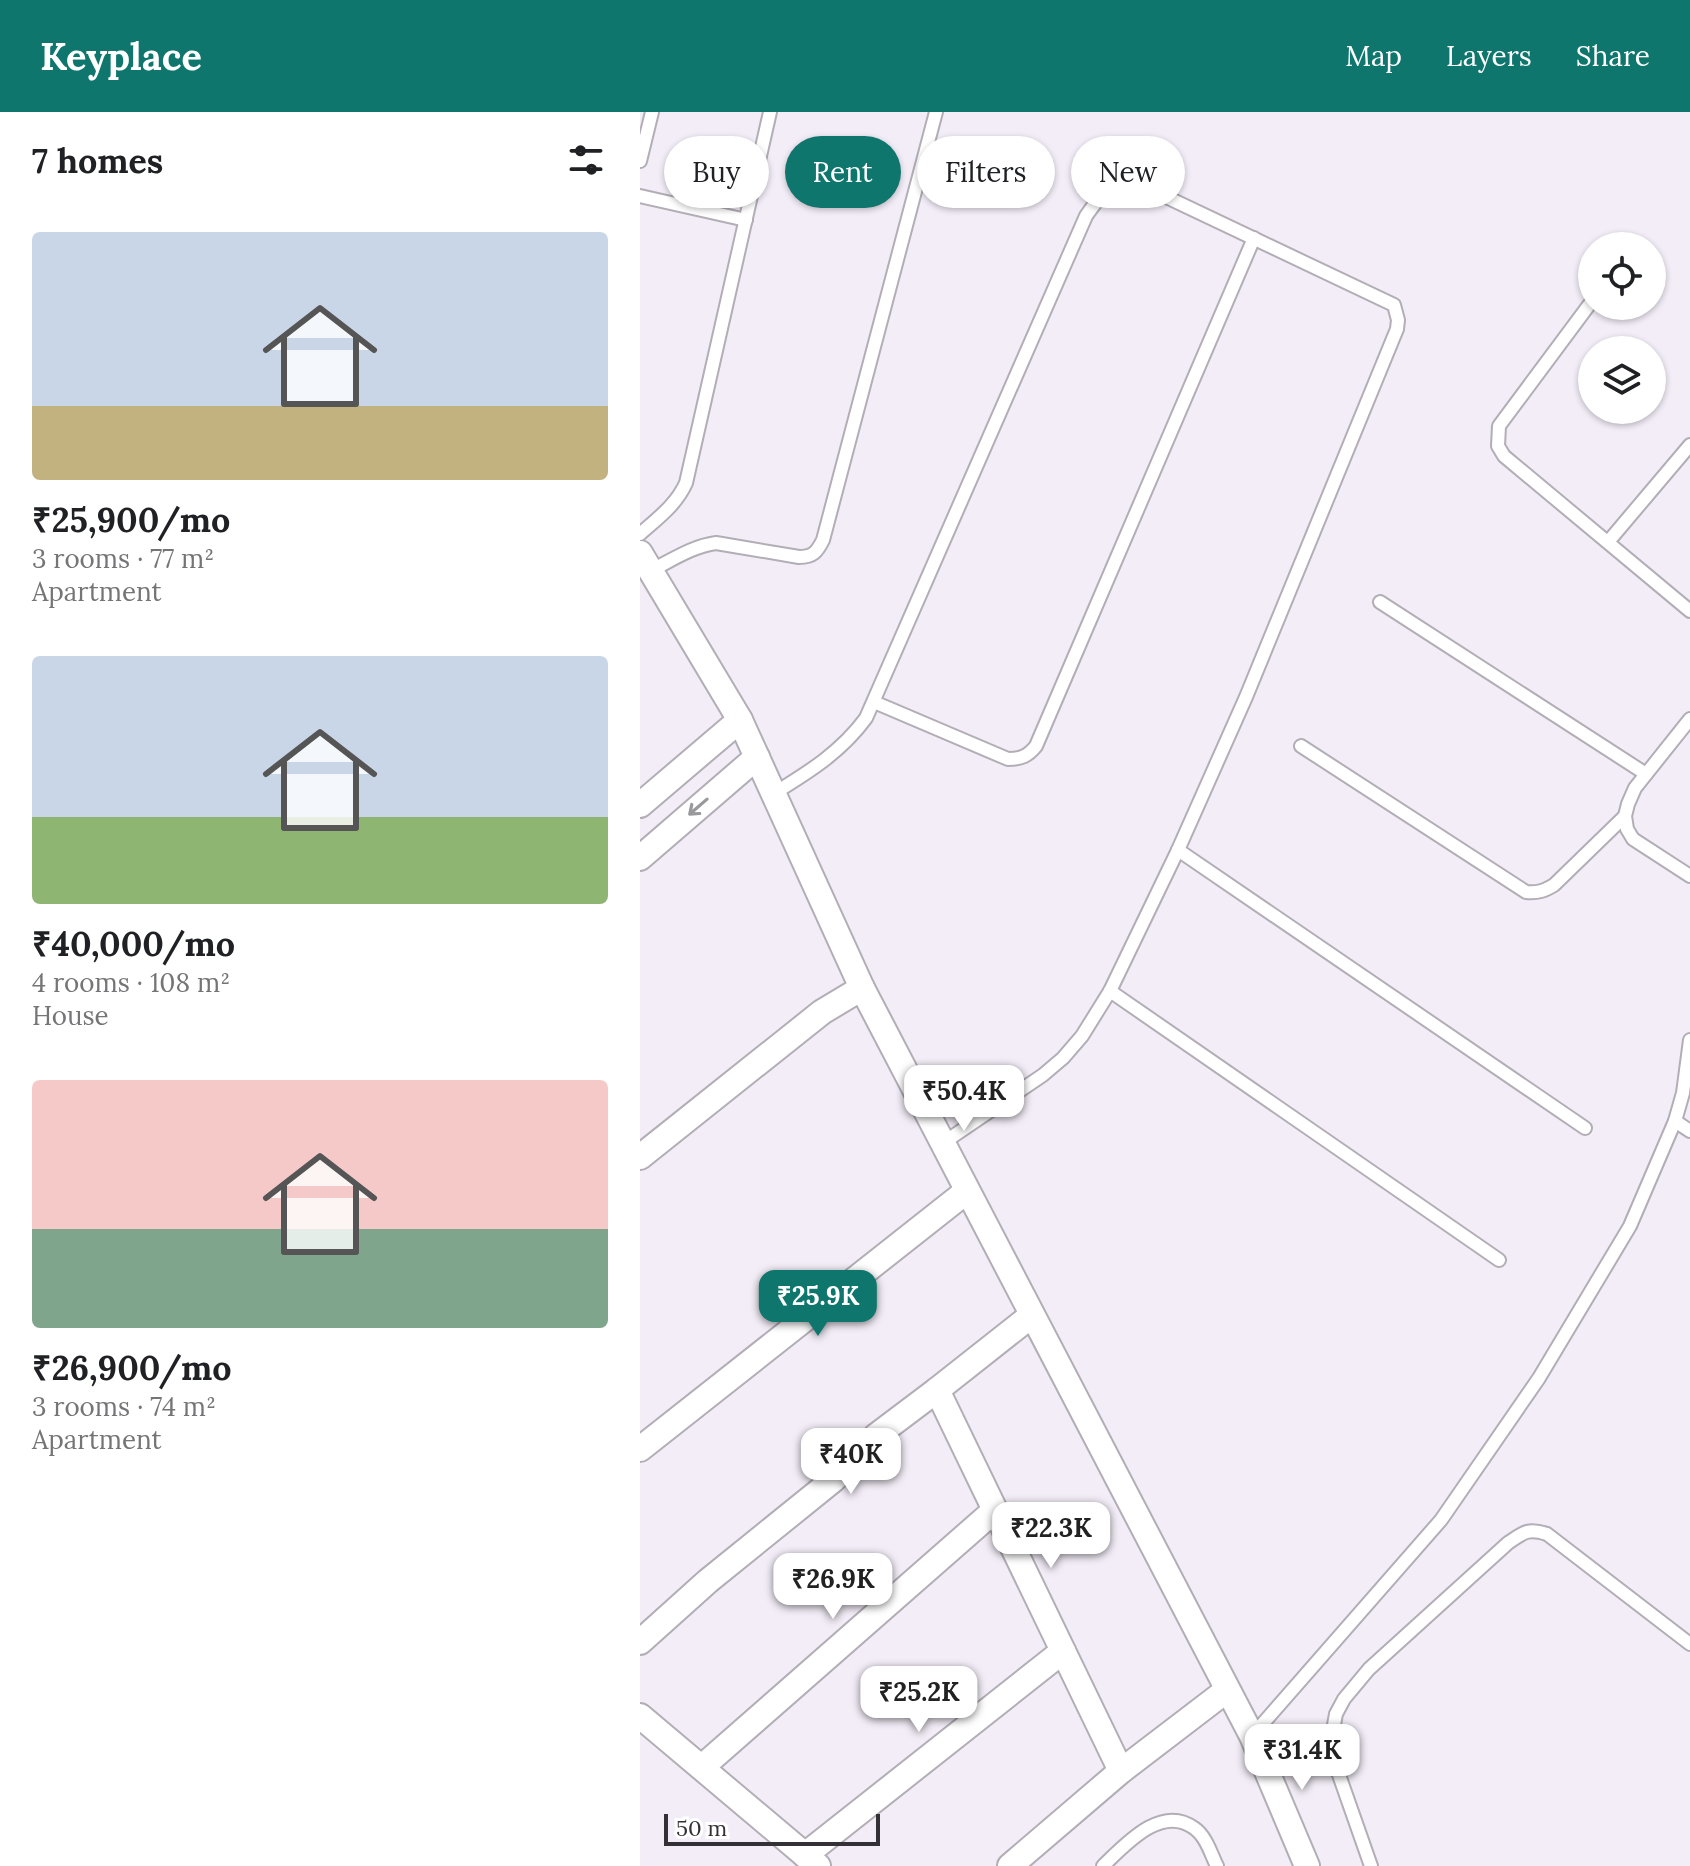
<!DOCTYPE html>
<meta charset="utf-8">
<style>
body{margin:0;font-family:Lora,serif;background:#f6f6f6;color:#202124;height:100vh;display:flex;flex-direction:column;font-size:30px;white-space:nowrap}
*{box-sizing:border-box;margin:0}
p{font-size:26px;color:#757577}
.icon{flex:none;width:44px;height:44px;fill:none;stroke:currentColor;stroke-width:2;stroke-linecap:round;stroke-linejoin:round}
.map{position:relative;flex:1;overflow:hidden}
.panel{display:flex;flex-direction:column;background:#fff;width:640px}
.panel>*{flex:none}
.banner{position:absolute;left:24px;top:24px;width:760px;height:72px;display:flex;gap:16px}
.buttons{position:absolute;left:938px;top:120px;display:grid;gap:16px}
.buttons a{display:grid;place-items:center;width:88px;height:88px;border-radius:50%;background:#fff;box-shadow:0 2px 6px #0004;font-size:40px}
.scale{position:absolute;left:24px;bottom:20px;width:216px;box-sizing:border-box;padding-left:8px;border:4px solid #333135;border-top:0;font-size:22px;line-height:28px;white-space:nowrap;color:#333135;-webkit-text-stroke:6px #fff;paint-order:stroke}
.price{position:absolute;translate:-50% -68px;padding:0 18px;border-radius:16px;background:#fff;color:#222;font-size:26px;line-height:52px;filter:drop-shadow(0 2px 4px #0008)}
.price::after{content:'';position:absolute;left:50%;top:48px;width:24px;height:18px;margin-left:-12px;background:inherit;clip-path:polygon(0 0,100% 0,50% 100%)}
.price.on{background:#0f766e;color:#fff}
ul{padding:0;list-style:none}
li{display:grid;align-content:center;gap:16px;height:424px;padding:0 32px}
li span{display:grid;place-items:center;height:248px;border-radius:8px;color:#555}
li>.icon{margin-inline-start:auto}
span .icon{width:144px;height:144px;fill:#fffc;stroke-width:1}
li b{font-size:34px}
h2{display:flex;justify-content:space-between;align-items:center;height:96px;padding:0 32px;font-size:34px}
.pill{padding:0 28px;border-radius:36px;background:#fff;box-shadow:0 2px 6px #0004;font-size:28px;line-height:72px}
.pill.on{background:#0f766e;color:#fff}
header{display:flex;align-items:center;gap:48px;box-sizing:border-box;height:112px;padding:0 40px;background:#0f766e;color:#fff}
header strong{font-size:38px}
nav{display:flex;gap:44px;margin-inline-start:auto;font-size:28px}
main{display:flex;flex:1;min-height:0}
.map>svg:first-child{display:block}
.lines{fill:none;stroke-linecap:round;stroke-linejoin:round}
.lane-casing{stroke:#b3adb6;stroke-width:16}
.street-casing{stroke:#b3adb6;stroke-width:28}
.lane{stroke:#fff;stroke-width:12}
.street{stroke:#fff;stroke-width:24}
.oneway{stroke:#99989a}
</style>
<header>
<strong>Keyplace</strong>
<nav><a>Map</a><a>Layers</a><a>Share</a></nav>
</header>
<main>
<section class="panel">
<h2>7 homes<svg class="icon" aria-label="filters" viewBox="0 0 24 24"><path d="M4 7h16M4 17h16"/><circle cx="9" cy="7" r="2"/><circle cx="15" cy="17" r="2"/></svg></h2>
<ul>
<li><span style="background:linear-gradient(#c9d6e8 70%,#c2b280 0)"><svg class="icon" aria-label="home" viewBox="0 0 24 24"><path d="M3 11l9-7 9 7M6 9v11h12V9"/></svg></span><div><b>₹25,900/mo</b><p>3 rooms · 77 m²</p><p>Apartment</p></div></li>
<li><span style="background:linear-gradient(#c9d6e8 65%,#8fb573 0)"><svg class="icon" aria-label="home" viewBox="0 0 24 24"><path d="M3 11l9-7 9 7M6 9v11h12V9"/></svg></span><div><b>₹40,000/mo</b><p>4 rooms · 108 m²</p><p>House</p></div></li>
<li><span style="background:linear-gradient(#f6c9c9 60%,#7fa58c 0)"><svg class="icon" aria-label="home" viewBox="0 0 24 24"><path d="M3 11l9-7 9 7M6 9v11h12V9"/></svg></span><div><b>₹26,900/mo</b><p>3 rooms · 74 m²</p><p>Apartment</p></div></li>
</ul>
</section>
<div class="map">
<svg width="1050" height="1754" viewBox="0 0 1050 1754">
<rect width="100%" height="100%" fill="#f3edf7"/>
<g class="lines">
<g class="lane-casing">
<g id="lane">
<polyline points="0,49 12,0"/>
<polyline points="0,84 106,108"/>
<polyline points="952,189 859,314 858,334 864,344 1050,499"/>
<path d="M0,422c18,-16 36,-29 46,-51l84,-371"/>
<polyline points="968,430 1050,333"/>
<path d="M12,458c20,-10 41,-24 64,-27l83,14c14,0 18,-5 24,-17l113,-428"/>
<polyline points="740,490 1006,662"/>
<path d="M234,590l134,57c13,0 20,-3 28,-13l218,-508"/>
<polyline points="1050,607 995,676 988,692 985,704 987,717 993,727 1050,764"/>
<path d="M661,634l225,146c12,1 18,-1 28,-7l71,-69"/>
<path d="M133,682c36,-22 68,-42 93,-76l220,-502c16,-23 23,-34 53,-32l255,121 4,15 -1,9 -151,368 -68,153 -68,141 -28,45 -19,22 -20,17 -100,68"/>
<polyline points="538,738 945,1016"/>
<polyline points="470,879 859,1148"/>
<polyline points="1035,1009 1050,1019"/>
<polyline points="612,1624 801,1408 899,1266 990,1114 1035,1009 1043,981 1050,928"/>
<path d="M463,1754c22,-21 58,-62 91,-38 12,8 17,26 23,38"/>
<path d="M731,1754l-33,-94 -5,-42 3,-16 8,-15 25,-30 139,-126c16,-11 20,-15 39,-9l143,110"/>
</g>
</g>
<g class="street-casing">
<g id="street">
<polyline points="0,441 100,608 222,876 612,1624 667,1754"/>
<polyline points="0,693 100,608"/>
<polyline points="0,746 117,645"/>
<polyline points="0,1045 182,900 222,876"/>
<polyline points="297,1278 481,1659"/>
<polyline points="0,1337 327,1079"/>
<polyline points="0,1530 68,1469 193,1368 236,1324 297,1278 392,1203"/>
<polyline points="0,1604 178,1754"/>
<polyline points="62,1655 355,1398"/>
<polyline points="165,1743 423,1539"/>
<polyline points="370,1754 481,1659 587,1578"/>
</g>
</g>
<use href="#lane" class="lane"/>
<use href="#street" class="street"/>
</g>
<defs><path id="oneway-shaft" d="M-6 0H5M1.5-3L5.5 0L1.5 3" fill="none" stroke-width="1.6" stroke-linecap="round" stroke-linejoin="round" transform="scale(2)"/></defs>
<use class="oneway" href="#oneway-shaft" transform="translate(58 695) rotate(139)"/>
</svg>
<div class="buttons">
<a><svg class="icon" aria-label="locate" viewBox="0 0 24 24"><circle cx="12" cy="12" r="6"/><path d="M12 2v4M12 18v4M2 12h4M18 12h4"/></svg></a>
<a><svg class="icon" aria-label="layers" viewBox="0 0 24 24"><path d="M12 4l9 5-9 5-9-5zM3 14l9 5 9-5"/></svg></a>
</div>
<div class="scale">50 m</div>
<b class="price" style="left:324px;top:1021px">₹50.4K</b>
<b class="price on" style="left:178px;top:1226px">₹25.9K</b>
<b class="price" style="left:211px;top:1384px">₹40K</b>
<b class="price" style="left:411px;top:1458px">₹22.3K</b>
<b class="price" style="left:193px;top:1509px">₹26.9K</b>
<b class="price" style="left:279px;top:1622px">₹25.2K</b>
<b class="price" style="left:662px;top:1680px">₹31.4K</b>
<div class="banner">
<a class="pill">Buy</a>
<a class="pill on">Rent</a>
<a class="pill">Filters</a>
<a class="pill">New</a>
</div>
</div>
</main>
